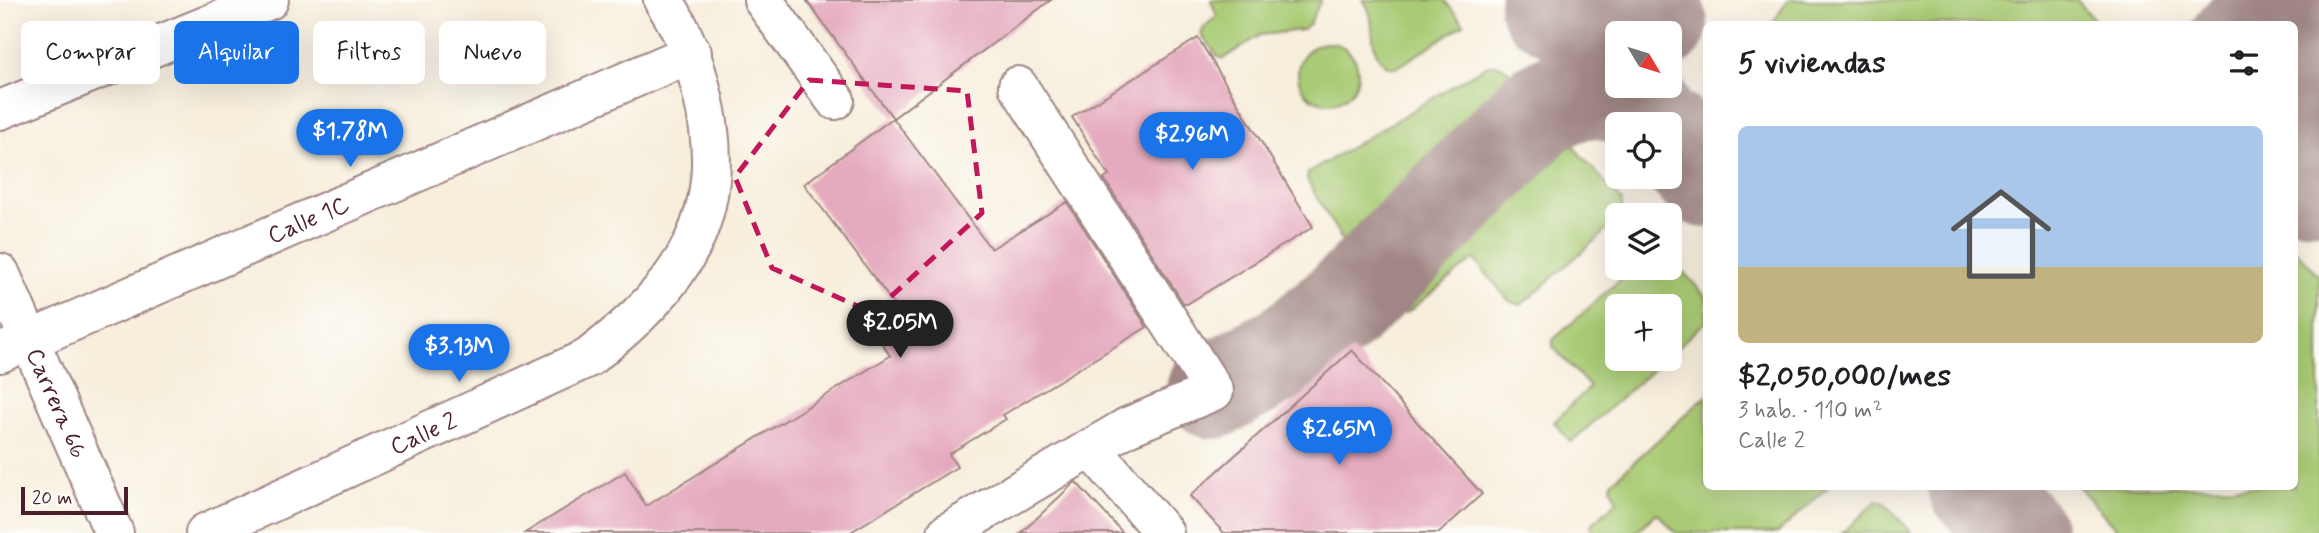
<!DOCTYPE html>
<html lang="es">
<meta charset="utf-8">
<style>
body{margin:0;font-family:Mynerve,sans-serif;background:#f6f6f6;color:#202124;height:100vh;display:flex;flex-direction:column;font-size:26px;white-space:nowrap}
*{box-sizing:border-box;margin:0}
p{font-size:23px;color:#757577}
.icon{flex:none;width:38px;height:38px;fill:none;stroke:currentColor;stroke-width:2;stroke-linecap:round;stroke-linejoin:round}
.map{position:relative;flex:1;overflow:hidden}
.sheet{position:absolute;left:1703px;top:21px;width:595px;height:469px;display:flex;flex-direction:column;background:#fff;border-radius:10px;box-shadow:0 7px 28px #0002}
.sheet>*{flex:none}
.hud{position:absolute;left:21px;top:21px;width:665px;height:63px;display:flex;gap:14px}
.needle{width:46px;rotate:128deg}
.fabs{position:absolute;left:1605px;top:21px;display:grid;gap:14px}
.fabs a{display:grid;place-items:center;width:77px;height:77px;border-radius:10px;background:#fff;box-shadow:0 7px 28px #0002;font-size:35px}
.scale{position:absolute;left:21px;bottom:18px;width:107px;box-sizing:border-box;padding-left:7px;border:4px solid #4a1f2b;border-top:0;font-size:19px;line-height:24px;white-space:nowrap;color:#4a1f2b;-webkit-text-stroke:5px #fdfcf7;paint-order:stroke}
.price{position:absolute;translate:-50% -60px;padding:0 16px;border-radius:24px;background:#1a73e8;color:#fff;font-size:23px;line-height:46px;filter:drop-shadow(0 2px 4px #0008)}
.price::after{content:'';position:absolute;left:50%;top:42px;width:21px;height:16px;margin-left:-10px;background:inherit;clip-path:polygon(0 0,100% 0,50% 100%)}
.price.on{background:#222;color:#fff}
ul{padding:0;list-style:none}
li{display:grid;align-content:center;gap:14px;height:371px;padding:0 35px}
li span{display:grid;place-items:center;height:217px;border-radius:10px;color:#555}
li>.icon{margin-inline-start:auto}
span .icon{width:126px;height:126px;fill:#fffc;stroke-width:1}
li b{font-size:30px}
h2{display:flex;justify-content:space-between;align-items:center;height:84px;padding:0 35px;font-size:30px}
.pill{padding:0 24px;border-radius:10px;background:#fff;box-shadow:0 7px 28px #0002;font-size:24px;line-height:63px}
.pill.on{background:#1a73e8;color:#fff}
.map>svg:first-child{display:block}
.green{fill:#a9cb74;stroke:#7a7550;stroke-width:2}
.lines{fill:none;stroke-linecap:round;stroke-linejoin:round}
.taxiway{stroke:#a08684;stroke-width:96}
.runway{stroke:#a08684;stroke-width:240}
.building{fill:#e5aabf}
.minor-casing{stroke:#a08684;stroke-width:42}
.minor{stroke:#fff;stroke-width:38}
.marked{fill:none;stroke:#c2185b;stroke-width:5;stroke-dasharray:14 9;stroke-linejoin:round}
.labels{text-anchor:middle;stroke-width:6;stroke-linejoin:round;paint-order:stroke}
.street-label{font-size:24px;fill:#4a1f2b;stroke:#fdfcf7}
</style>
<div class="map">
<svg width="2319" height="533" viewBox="0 0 2319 533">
<rect width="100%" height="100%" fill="#fdfcf7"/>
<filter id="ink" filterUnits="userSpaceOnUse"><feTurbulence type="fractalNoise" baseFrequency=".0143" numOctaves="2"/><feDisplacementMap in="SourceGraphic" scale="14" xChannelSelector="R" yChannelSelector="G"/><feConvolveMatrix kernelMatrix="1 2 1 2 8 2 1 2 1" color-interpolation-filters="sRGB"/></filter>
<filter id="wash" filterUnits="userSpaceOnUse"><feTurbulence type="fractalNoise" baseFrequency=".00686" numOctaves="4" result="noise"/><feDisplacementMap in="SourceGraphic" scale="28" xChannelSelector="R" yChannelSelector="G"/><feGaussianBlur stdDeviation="1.57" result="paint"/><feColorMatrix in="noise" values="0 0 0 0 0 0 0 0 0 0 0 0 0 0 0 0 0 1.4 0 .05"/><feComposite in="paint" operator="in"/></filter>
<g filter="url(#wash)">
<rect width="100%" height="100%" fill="#f7eedc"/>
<g class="green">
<polygon points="1211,0 1321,0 1309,25 1302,30 1260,35 1223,59 1218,57 1201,34 1204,27 1217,16"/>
<path d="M1363,0h81l20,24 -66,43h-9c-26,-17 -9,-46 -26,-67z"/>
<polygon points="1788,0 2077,0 2098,24 1772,24"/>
<circle cx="1328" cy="73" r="30"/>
<path d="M1495,64c22,6 26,25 15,42l-144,147 -9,2 -8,-3 -42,-72 1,-7 178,-107z"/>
<polygon points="1553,128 1560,132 1622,201 1622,215 1617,215 1617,221 1521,305 1509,301 1474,259 1407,313 1398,312 1388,300 1390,292 1538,135"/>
<polygon points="2294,248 2319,276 2319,533 2120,533 2079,487 2294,486"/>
<polygon points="1670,257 1706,297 1706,321 1670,354 1670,306 1617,306 1617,359 1665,359 1571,442 1554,422 1590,387 1553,347 1553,340 1633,268 1670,268"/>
<polygon points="1706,396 1706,486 1828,487 1778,533 1676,533 1657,513 1635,533 1594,533 1590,526 1617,501 1611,488 1612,482"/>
<polygon points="1878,500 1884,503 1912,533 1842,533"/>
</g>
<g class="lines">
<g class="taxiway">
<path d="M1547,4c40,23 67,37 113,19"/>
<polyline points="1670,138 1706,180"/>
<path d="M1214,391l73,-40 23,-17 44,-38 184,-185c44,-25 62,-29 106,-2"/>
<polyline points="1976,486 2018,533"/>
</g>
<polyline class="runway" points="2294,85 2319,113"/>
</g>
<g id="blocks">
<g class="building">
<polygon points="806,0 1051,0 893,118"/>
<polygon points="1198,38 1313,227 1187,304 1184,304 1104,179 1109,176 1072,117"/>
<polygon points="893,118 991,249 1067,202 1147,327 1003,415 1006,419 949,454 957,467 849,533 525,533 625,472 646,506 890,356 870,323 896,307 804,184"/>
<polygon points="1352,350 1482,494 1439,533 1224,533 1190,496"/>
<polygon points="1076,482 1123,533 1021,533 1073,484"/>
</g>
</g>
</g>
<g filter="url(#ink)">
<use href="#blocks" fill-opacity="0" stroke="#a08684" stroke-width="2"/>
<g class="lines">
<g class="minor-casing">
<g id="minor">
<polyline points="763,0 835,100"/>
<polyline points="0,110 269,0"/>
<path id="s1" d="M0,273l114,260"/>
<path id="s2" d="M0,353l692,-300"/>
<polyline points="1091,448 1164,533"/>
<path id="s3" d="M205,533l383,-175c94,-72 145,-142 114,-265 -8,-34 -19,-64 -39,-93"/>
<polyline points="947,533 1127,427 1214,391 1018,86"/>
</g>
</g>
<use href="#minor" class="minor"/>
</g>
</g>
<path class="marked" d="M809,80l158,11 15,122 -109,100 -101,-45 -37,-91z"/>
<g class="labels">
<g class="street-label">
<text dy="8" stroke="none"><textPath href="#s2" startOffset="336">Calle 1C</textPath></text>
<text dy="8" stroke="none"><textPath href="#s1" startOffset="142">Carrera 66</textPath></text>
<text dy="8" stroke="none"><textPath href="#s3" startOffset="240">Calle 2</textPath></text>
</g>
</g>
</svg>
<div class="fabs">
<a><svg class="needle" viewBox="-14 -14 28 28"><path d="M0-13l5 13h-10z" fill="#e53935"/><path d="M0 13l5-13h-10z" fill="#757577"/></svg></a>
<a><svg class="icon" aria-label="locate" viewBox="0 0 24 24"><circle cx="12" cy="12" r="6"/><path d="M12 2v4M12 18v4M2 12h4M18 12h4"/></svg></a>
<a><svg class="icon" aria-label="layers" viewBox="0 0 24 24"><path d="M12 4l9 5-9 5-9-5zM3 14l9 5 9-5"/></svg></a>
<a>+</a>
</div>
<div class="scale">20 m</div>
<b class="price" style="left:350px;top:169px">$1.78M</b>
<b class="price" style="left:1192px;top:172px">$2.96M</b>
<b class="price on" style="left:900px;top:360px">$2.05M</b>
<b class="price" style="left:459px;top:384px">$3.13M</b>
<b class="price" style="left:1339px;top:467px">$2.65M</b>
<div class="hud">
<a class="pill">Comprar</a>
<a class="pill on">Alquilar</a>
<a class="pill">Filtros</a>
<a class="pill">Nuevo</a>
</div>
<section class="sheet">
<h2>5 viviendas<svg class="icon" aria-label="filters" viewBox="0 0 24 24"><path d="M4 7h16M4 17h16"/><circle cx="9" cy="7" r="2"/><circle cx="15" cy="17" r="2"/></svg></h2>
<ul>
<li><span style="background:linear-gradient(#a9c7e8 65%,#c2b280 0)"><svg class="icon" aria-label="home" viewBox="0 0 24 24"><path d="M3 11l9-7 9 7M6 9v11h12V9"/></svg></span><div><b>$2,050,000/mes</b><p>3 hab. · 110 m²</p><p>Calle 2</p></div></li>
</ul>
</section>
</div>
